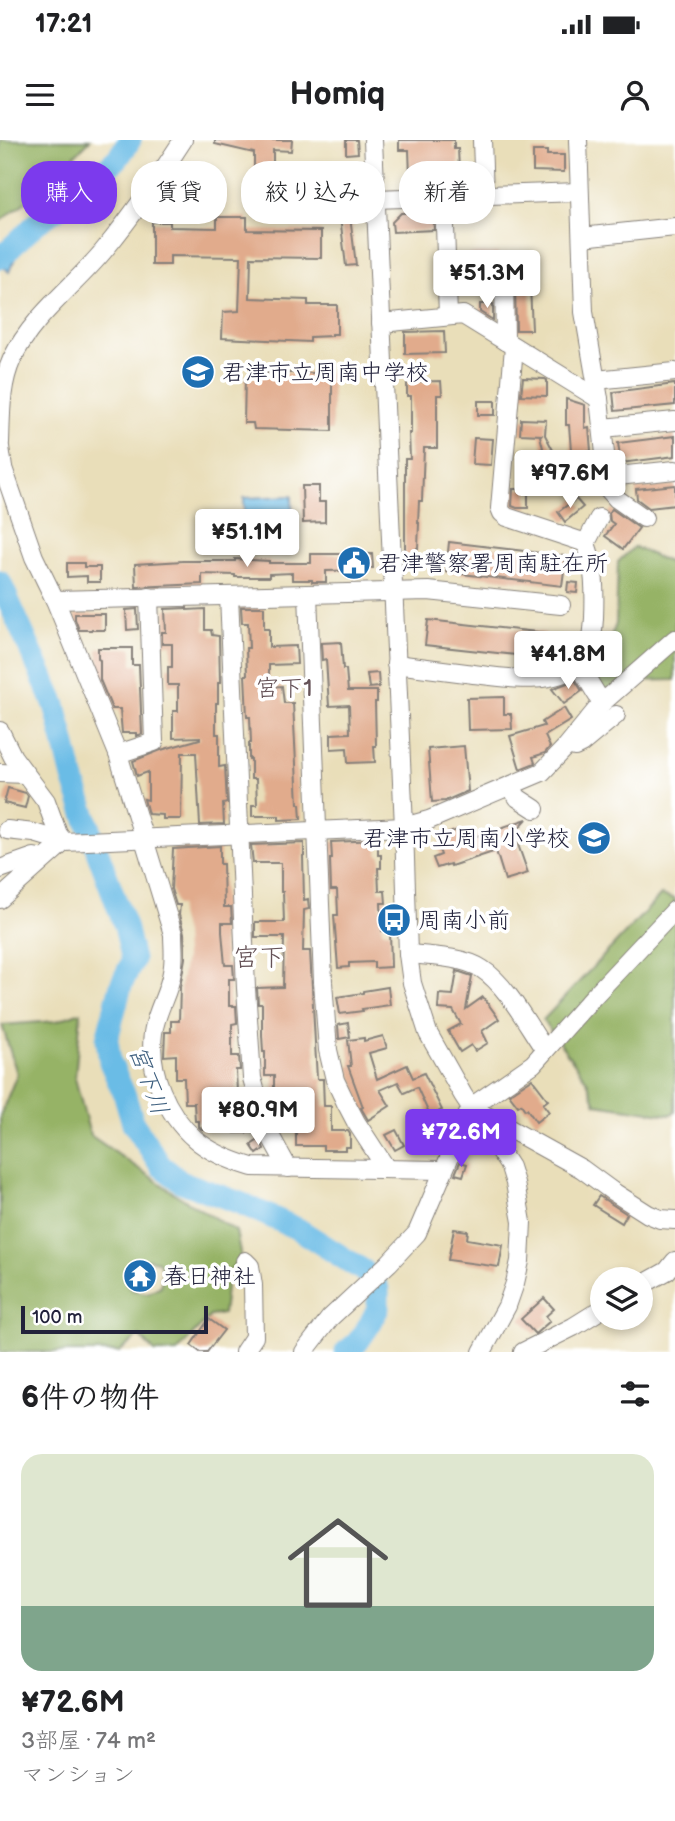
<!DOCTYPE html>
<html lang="ja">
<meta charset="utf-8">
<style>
body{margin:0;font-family:"Balsamiq Sans","Klee One",sans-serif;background:#f6f6f6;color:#202124;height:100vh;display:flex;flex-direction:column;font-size:26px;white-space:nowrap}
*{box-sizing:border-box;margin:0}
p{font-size:23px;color:#757577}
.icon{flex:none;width:38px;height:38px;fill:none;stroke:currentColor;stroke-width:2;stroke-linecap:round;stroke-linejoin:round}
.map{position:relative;height:1212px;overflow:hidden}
.details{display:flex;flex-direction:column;background:#fff;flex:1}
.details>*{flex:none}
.top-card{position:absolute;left:21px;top:21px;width:634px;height:63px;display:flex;gap:14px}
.controls{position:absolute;left:590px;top:1127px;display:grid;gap:14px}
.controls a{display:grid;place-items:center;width:63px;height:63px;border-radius:50%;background:#fff;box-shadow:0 4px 10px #0003;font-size:35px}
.scale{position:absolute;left:21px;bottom:18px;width:187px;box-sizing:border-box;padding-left:7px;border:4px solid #22223b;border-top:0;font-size:19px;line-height:24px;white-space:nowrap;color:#22223b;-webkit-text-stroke:5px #fff;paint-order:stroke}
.price{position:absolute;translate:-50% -60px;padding:0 16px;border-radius:7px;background:#fff;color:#222;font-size:23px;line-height:46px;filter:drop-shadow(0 2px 4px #0008)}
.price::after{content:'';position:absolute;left:50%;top:42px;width:21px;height:16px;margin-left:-10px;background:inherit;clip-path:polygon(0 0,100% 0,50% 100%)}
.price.active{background:#7c3aed;color:#fff}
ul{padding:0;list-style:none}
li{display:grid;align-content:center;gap:14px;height:371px;padding:0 21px}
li+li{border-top:2px solid #e0e0e0}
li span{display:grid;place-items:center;height:217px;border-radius:21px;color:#555}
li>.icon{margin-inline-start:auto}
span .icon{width:126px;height:126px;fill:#fffc;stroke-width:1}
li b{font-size:30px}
h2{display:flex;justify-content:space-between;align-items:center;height:84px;padding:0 21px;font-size:30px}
.pill{padding:0 24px;border-radius:28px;background:#fff;box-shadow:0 4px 10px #0003;font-size:24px;line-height:63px}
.pill.active{background:#7c3aed;color:#fff}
.status{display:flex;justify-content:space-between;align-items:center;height:49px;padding:0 35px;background:#fff;direction:ltr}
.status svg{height:19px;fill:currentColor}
header{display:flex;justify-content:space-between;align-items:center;height:91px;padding:0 21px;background:#fff;font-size:32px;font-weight:700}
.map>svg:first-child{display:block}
.forest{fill:#96b366;stroke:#5c6a50;stroke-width:2;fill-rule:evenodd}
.water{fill:#6bbce6;stroke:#466f90;stroke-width:2}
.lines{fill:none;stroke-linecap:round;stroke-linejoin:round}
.river{stroke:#6bbce6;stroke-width:23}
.building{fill:#e1ab8c}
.minor-casing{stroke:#86807a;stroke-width:20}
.minor{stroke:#fff;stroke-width:18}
.labels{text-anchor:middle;stroke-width:7;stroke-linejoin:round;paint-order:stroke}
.poi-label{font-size:23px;fill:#22223b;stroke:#fff;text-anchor:start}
.neighbourhood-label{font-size:24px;fill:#655257;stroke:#fff}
.water-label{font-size:24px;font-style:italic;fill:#3f607f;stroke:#fff}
.quarter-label{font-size:26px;fill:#655257;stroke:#fff}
</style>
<div class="status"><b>17:21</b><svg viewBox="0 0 49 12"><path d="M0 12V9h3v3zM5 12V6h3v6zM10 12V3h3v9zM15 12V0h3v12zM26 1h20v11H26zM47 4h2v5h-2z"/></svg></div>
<header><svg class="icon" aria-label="menu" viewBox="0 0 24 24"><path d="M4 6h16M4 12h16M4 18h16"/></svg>Homiq<svg class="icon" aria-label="person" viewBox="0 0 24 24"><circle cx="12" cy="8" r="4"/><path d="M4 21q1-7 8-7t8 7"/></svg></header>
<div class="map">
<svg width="675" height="1212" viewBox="0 0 675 1212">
<rect width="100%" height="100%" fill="#fff"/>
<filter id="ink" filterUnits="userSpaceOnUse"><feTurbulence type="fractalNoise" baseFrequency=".0143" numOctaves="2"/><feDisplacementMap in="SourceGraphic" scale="14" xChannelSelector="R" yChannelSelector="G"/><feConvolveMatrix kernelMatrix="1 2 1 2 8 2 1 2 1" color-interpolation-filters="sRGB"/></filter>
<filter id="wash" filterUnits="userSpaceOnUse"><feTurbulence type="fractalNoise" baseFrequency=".00686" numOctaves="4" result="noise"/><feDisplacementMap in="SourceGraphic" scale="28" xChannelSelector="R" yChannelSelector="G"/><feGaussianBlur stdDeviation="1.57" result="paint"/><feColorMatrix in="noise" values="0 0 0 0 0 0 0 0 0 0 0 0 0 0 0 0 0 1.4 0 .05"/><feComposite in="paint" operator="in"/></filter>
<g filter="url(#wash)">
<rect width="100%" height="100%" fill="#e9deb9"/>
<g class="forest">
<polygon points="0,0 90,0 39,52 0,81"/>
<polygon points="634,407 675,425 675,540 633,541 603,552 595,538 616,484 618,422"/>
<polygon points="661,755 675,759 675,972 669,975 596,964 587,941 543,880"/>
<path d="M81,872l-6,66 15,57 87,60 59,36 5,26 -13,15 -5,42 -13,2 -33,36h-22l-16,-16 -20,16h-119v-236l17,-42 -15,-49 54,-4zM148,1119l10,2 4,7 -1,18 -14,7 -15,-3 -7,-11v-11l11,-7z"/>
</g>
<g class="water">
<polygon points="9,101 18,111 9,132 2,125 0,126 0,105"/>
<polygon points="292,356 293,398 244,399 244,358"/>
</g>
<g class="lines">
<g class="river">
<polyline points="0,118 37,83 91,46 103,31 118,18 130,0"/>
<polyline points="0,442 55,565 73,638 98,713 125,786 133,820 121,845 107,899 110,922 125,956 133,983 161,1026 182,1042 240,1063 298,1089 364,1131 378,1149 378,1168 370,1184 357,1203 346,1212"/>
</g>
</g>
<g id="blocks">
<g class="building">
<polygon points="215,0 292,0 291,11 273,10 273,35 268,35 268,57 258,57 258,34 254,34 254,13 215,4"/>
<polygon points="346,0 357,0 358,13 346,14"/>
<polygon points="399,0 454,0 454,9 458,9 459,29 448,30 448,35 410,36 409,10 399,10"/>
<polygon points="533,11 547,11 547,15 564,15 564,32 533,31"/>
<polygon points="343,29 344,56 318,57 318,41 290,41 290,30"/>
<polygon points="433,72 434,90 393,92 392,82 401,73"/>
<polygon points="350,76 356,125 346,126 340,77"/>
<polygon points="217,77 247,77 247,90 321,91 321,118 251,117 250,158 308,160 308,165 337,165 337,194 332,194 332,196 310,197 310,202 222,198 223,172 239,171 241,117 170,116 170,125 152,125 152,82 170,82 170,87 217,88"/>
<polygon points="498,113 498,127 494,133 458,135 457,115"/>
<polygon points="515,145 530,145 532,190 516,190"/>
<polygon points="480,164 493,164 493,180 480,172"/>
<polygon points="444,191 445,213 405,214 405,192"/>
<polygon points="255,233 332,233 332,291 254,289 253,283 244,283 245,238 255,238"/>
<polygon points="523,238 545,239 547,240 547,256 521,255"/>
<polygon points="441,241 442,255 437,255 437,308 424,308 422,361 419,361 418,383 419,383 418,408 417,408 416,416 405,416 405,319 410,319 409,293 411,293 411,256 407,256 407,242"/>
<polygon points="675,244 675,265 615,271 613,252"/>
<polygon points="566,259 585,265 585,288 589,287 591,311 584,312 585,322 572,323 569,285 566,285"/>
<rect x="478" y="261" width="17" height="14"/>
<polygon points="521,279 546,280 545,295 563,329 569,346 557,350 547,319 532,327 527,317 543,308 540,296 541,295 520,294"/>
<polygon points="675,296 675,316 621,323 618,303"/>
<polygon points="474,298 493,299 491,325 472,324"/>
<polygon points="675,345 675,365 649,368 637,359 636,349"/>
<polygon points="302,346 319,346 319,362 325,362 325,382 303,383"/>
<polygon points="513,349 528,349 528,368 517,368 512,366"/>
<polygon points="576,359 583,367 565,382 558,372"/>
<polygon points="612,369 639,388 623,409 605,396 614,384 610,381 609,373"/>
<polygon points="449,402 566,416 562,446 446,432"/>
<polygon points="311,414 372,414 373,428 366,428 367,430 326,431 326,442 312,442 312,440 292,440 292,433 269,434 269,437 235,437 235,435 202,434 202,444 136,447 135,424 183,421 235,421 235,419 269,421 269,423 311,423"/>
<polygon points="67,423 84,423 84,427 100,427 100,442 87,442 87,436 67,437"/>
<polygon points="568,442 578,443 577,453 567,452"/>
<polygon points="241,467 264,467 264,489 269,489 269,507 296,506 297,524 269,525 269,547 282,546 284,563 293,563 298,664 300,664 301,679 279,680 279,676 252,676 252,665 257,665 256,639 251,639 251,619 249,619 249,603 251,603 250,577 247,577 245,535 247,535 246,508 249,508 248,483 242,483"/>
<polygon points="187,468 187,470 205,469 205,490 211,490 212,495 219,496 220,543 218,543 218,563 216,563 216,594 219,594 219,627 225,626 227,663 223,664 224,684 200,685 196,613 182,613 181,679 163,679 163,675 148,674 144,659 148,660 148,632 137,636 133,621 161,610 200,599 200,597 173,598 173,571 178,571 178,545 168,545 168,527 172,527 172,504 162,504 162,492 166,492 165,469"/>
<polygon points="137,469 138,489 127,490 126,470"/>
<polygon points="75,474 105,474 105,490 79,490 75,479"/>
<polygon points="428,480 546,493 543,518 425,505"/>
<polygon points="341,502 343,529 346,529 348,551 377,551 377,562 375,562 376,606 374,606 375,622 348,623 347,608 331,609 331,594 350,593 349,565 329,566 326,519 322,520 321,503"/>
<polygon points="98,508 132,508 132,525 139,525 142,594 136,596 136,593 122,593 120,569 112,569 100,540 100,520 98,519"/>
<polygon points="378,533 379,547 369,548 367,534"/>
<polygon points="575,540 582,551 564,564 552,549"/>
<polygon points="504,557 504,574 511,574 512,589 468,590 467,558"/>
<polygon points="564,568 571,580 545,596 550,607 545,613 533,617 535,623 520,629 510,596 544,586 542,582"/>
<polygon points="464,606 468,651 445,661 432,662 428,609"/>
<polygon points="8,648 26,653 28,656 25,668 4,663"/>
<polygon points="527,679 514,693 528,733 505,740 496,711 451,726 450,724 437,728 433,718 441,715 437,704 446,701 444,695 457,690 459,696 466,694 468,699"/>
<polygon points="378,700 378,715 381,715 381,728 378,728 379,751 385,751 386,763 381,763 382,791 390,791 391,827 374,828 374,822 349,823 349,827 338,828 334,775 338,775 337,750 331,750 330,719 332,719 331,702"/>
<polygon points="304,703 304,716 303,716 304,760 308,759 309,769 304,770 303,811 310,811 317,939 323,939 324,966 331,966 331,991 348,991 350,994 350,1007 345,1007 345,1010 323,1010 323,1006 296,1006 296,984 292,984 292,979 276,978 274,974 275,958 274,958 274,936 265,936 265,912 263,912 262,895 262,864 258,864 257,848 283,847 284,797 255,797 255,782 284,782 283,752 281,752 281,723 253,723 251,705"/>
<polygon points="220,706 220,724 223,724 224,767 231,767 232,783 222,783 222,792 225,825 233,825 234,839 229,839 229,866 236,866 237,883 232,884 232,916 239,916 240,930 236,930 238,975 246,975 257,992 235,993 235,989 202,990 199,987 199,981 195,981 194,963 185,963 184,938 176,938 176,915 164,916 165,892 171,892 171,881 179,881 180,847 185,818 184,793 179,775 180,765 176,765 171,749 173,709"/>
<polygon points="457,831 472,836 466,869 483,857 499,879 482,891 488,903 475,911 471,905 460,912 448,891 461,884 453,870 438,869 439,854 453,855"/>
<polygon points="388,847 390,865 362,869 363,871 340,874 337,857 363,853 363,851"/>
<polygon points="348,883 350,897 339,899 338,885"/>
<polygon points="383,896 387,908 369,913 377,939 407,925 413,938 424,933 442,970 430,976 417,947 404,953 398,942 380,950 390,966 368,980 361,968 363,967 348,926 351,926 348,900 364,898 364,901"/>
<polygon points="532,939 548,960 543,964 549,972 536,982 527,969 525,970 521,964 518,966 509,954"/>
<polygon points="396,990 404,1005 395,1010 386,995"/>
<polygon points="260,999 264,1009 257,1014 251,1005"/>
<polygon points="460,1022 467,1024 463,1036 455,1034"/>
<polygon points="599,1056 627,1074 622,1083 593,1065"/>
<polygon points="454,1089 468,1091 467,1099 503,1105 499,1127 448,1120"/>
<polygon points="147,1127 151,1140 134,1145 130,1132"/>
<polygon points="544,1158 554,1169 546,1176 550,1181 535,1194 521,1179"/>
<polygon points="209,1179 224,1190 207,1212 200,1212 191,1205"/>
</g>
</g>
</g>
<g filter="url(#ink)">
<use href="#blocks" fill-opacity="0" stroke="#86807a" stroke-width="2"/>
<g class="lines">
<g class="minor-casing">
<g id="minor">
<polyline points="373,0 404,687 408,814 412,843 428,893 463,955 510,1027 515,1043 522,1082 520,1121 515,1143 507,1166 482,1212"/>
<polyline points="482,0 484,55"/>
<polyline points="578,0 584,172 599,259 609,350 617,359 644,378"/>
<polyline points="444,56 448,176"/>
<polyline points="375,59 579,52"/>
<polyline points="582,97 675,87"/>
<polyline points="504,137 505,201"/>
<polyline points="381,183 463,175 599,259"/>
<polyline points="596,240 675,232"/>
<polyline points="603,288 675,281"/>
<path d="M0,303c1,-28 0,-58 12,-84 21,-44 63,-73 93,-110 28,-34 54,-72 78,-109"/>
<path d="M0,307l3,21 31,89 21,43 63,154 55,180c0,13 2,25 -1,38 -3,21 -16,39 -19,61 -5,38 13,81 42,106 16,14 37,22 57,28l191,3"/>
<polyline points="608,337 675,330"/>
<polyline points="586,403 599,378"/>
<polyline points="308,454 323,842 328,910 335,940 345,961 356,982 386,1028"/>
<polyline points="229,456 246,848 252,938 261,971 271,997 288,1028"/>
<polyline points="55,460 428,451 561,465"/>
<path d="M396,524c23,3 47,6 70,9 32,4 88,15 114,-10 12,-12 13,-30 14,-45 1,-26 1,-50 -8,-75l-79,-26 -5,-4 -2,-5 14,-161"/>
<polyline points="578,524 602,563"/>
<polyline points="0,591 13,617 46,661 58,694 64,702"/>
<polyline points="571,606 575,607 581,604 616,575"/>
<polyline points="118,614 154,602 149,457"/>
<polyline points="0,633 25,634"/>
<polyline points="510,646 518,658 535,669"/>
<polyline points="7,690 34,693 64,702 404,687 429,680 542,632 566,607 602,563 675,499"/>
<polyline points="0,729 34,717 44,719"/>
<polyline points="0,759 64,702"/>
<path d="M408,814c22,2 56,3 74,15 25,16 46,57 63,81"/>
<polyline points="474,969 582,1029 612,1051 648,1074 660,1079 675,1080"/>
<polyline points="640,1146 667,1131 675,1121"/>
<polyline points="244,1212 254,1197 253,1145 250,1126 245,1121"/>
<polyline points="304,1212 330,1178 389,1123 417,1093 471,967 533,924 593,857 675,770"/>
<polyline points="523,1212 573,1187 602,1169"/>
</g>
</g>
<use href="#minor" class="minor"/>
</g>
</g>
<defs>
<g id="school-disc" transform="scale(1.75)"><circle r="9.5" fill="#1f6fb2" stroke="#fff"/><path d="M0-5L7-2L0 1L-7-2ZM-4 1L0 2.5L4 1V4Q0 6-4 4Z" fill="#fff"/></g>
<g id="civic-disc" transform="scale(1.75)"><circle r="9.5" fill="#1f6fb2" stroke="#fff"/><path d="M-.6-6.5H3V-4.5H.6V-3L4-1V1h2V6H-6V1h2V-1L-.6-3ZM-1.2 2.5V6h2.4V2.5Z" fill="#fff"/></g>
<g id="bus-disc" transform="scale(1.75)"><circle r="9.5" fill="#1f6fb2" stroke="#fff"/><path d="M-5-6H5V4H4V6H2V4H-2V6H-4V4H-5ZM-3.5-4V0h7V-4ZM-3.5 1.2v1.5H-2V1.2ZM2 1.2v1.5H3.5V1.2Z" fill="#fff"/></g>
<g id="temple-disc" transform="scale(1.75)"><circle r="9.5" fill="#1f6fb2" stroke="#fff"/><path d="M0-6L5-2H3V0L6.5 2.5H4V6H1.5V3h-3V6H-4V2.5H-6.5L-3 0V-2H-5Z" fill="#fff"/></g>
</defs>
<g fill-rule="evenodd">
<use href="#school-disc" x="198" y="232"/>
<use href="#civic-disc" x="354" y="423"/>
<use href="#school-disc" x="594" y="698"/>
<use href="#bus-disc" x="394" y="780"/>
<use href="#temple-disc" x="140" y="1136"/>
</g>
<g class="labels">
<g class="poi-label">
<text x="222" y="240">君津市立周南中学校</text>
<text x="378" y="431">君津警察署周南駐在所</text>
<text x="570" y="706" text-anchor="end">君津市立周南小学校</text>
<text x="418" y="788">周南小前</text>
<text x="164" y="1144">春日神社</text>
</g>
<g class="neighbourhood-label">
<text x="284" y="556">宮下1</text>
</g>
<g class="water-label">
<text transform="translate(149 940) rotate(70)" y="8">宮下川</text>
</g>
<g class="quarter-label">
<text x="259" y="826">宮下</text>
</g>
</g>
</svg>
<div class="controls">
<a><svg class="icon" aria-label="layers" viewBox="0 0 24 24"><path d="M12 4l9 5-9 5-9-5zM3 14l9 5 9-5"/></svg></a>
</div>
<div class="scale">100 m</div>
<b class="price" style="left:487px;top:170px">¥51.3M</b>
<b class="price" style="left:570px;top:370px">¥97.6M</b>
<b class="price" style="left:247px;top:429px">¥51.1M</b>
<b class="price" style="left:568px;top:551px">¥41.8M</b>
<b class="price" style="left:258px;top:1007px">¥80.9M</b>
<b class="price active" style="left:461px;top:1029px">¥72.6M</b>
<div class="top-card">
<a class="pill active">購入</a>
<a class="pill">賃貸</a>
<a class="pill">絞り込み</a>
<a class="pill">新着</a>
</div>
</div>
<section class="details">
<h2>6件の物件<svg class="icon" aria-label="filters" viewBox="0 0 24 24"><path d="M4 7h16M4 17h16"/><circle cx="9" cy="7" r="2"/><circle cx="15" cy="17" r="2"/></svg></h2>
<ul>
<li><span style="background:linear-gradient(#dfe7d0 70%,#7fa58c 0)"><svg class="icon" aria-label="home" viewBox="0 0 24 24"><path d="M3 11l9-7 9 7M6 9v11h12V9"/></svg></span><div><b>¥72.6M</b><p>3部屋 · 74 m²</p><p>マンション</p></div></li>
</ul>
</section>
